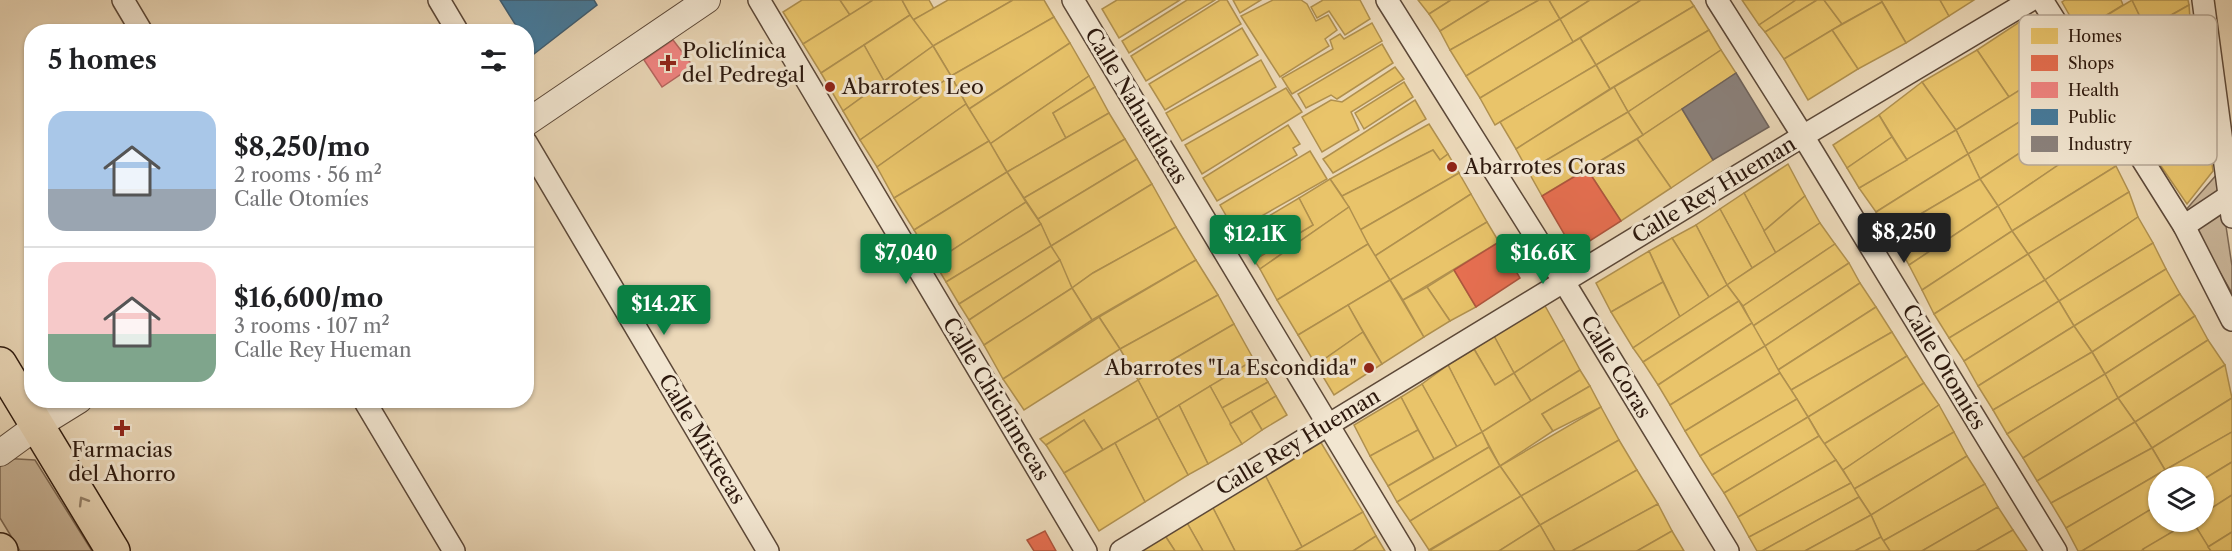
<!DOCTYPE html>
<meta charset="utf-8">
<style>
body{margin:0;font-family:"Libre Caslon Text",serif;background:#f6f6f6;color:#202124;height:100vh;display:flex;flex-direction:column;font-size:22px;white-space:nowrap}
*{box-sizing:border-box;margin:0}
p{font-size:20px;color:#757577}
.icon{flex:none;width:33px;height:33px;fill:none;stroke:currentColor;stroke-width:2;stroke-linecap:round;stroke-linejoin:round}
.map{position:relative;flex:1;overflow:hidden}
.sheet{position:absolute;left:24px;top:24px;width:510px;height:384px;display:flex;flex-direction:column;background:#fff;border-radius:24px;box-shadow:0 2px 4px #0004}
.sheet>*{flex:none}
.buttons{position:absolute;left:2148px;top:466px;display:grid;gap:12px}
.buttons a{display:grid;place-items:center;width:66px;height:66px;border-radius:50%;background:#fff;box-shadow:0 2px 4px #0004;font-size:30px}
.price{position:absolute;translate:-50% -51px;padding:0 14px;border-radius:6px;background:#0b8043;color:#fff;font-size:20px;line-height:39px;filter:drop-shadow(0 2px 3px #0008)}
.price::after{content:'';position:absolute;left:50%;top:36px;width:18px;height:14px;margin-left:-9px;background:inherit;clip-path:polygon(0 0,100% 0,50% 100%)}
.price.active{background:#222;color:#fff}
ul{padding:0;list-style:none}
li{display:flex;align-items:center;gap:18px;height:150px;padding:0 24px}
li+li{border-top:2px solid #e0e0e0}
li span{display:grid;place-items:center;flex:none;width:168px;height:120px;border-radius:18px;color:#555}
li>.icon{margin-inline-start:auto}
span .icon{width:72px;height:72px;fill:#fffc;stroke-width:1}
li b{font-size:26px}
h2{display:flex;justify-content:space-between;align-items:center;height:72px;padding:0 24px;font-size:26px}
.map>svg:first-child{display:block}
.green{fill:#cbb79b;stroke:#7c6854;stroke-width:1.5}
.homes{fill:#e9c46a;stroke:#b0904e;stroke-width:1.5}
.shops{fill:#e76f51;stroke:#af553d;stroke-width:1.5}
.health{fill:#f28482;stroke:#b7645f;stroke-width:1.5}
.public{fill:#457b9d;stroke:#3e5d72;stroke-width:1.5}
.industry{fill:#8a817c;stroke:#6e625b;stroke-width:1.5}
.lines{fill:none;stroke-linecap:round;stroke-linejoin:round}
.minor-casing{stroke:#5c4838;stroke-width:24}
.tertiary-casing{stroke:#5c4838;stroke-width:28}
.primary-casing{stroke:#2c180d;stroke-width:36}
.minor{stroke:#f2e6d1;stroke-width:21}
.tertiary{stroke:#f2e6d1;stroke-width:26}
.primary{stroke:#ebd8b8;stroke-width:33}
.oneway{stroke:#95826b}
.poi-dot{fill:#8f2418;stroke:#f2e6d1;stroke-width:2}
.labels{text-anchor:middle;stroke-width:6;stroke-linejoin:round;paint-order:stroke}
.poi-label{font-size:21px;fill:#2c180d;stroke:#f2e6d1;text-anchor:start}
.street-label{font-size:21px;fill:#2c180d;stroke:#f2e6d1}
.key{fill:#f2e6d1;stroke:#b7a896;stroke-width:1.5}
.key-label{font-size:16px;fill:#2c180d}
</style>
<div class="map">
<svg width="2232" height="551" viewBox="0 0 2232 551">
<rect width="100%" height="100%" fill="#ebd8b8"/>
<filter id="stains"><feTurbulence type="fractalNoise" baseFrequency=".00333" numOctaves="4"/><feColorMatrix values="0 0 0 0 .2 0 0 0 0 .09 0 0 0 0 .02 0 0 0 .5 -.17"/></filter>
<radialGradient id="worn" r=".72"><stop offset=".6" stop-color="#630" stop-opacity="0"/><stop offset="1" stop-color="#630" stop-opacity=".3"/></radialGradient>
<g class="green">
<polygon points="2218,173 2232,266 2232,293 2184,212"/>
<polygon points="0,458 35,460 92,551 20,551 0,518"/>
</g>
<g class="homes">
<polygon points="802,0 840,0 850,15 803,44 783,12"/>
<polygon points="840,0 873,0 850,15"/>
<polygon points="873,0 902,0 910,15 821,73 803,44"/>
<polygon points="902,0 929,0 934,9 913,20"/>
<polygon points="948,0 1013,0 933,46 913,20"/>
<polygon points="1013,0 1044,0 1054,17 951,76 933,46"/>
<polygon points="1117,0 1180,0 1119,38 1102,9"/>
<polygon points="1187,0 1215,0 1129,53 1122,41"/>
<polygon points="1220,0 1227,0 1241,24 1146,81 1131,56"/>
<polygon points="1233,0 1261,0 1240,13"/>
<polygon points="1273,0 1301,0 1307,4 1316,21 1328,15 1337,30 1325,39 1329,46 1280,77 1241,16"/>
<polygon points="1323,0 1360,0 1370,19 1345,35 1329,11 1317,18 1311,7"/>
<polygon points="1418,0 1451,0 1429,14"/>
<polygon points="1451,0 1490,0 1440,31 1429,14"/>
<polygon points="1490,0 1539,0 1450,50 1440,31"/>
<polygon points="1539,0 1549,0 1560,19 1466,76 1450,50"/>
<polygon points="1549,0 1590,0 1560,19"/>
<polygon points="1590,0 1641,0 1573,42 1560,19"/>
<polygon points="1641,0 1690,0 1694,6 1596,65 1580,38"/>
<polygon points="1742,0 1796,0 1759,25"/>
<polygon points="1796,0 1817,0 1765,32 1759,25"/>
<polygon points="1817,0 1824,0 1842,24 1784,59 1765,32"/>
<polygon points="1824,0 1881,0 1882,2 1842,24"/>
<polygon points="1881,0 1940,0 1949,16 1906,43"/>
<polygon points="1940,0 1974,0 1949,16"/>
<polygon points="2065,0 2121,0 2123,5 2079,32 2062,2"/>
<polygon points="2132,0 2146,29 2096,58 2079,32"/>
<polygon points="2132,0 2188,0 2189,5 2146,29"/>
<polygon points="1882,2 1906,43 1858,69 1832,30"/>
<polygon points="2189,5 2192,45 2115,90 2096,58"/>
<polygon points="1694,6 1709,30 1610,89 1596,65"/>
<polygon points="910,15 933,46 884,81 864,45"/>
<polygon points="1054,17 1070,43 969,109 951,76"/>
<polygon points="2027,17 2058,66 2009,97 1977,50"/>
<polygon points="1560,19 1573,42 1480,98 1466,76"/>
<polygon points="1372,23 1382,41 1292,94 1282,78 1333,49 1330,40 1340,34 1344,39"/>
<polygon points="1242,28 1258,55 1165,110 1149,84"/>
<polygon points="1709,30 1721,50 1628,112 1614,87"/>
<polygon points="1832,30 1858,69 1808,100 1784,59"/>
<polygon points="1580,38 1596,65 1495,125 1480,98"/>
<polygon points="1070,43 1089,76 990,144 969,109"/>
<polygon points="1382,44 1393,63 1337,99 1331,95 1306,108 1298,94"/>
<polygon points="864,45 884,81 843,111 821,73"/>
<polygon points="933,46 951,76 860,140 843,111"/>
<polygon points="1721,50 1736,73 1643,135 1628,112"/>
<polygon points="1977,50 2009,97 1956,130 1922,82"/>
<polygon points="1261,60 1276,87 1182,141 1166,113"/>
<polygon points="1596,65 1610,89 1516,149 1500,122"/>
<polygon points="2058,66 2071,90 1968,154 1956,130"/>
<polygon points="1395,67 1404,79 1351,112 1359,130 1322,152 1302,117 1331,100 1342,102"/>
<polygon points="951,76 966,104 877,167 860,140"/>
<polygon points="1089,76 1095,87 1053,113 1066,138 1007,172 990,144"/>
<polygon points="1404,82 1413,97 1364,129 1355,113"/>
<polygon points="1922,82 1956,130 1907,160 1879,115"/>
<polygon points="1095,87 1109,113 1066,138 1053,113"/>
<polygon points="1614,87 1628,112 1528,171 1516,149"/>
<polygon points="1286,88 1302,112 1202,174 1185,145"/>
<polygon points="2071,90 2084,111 1980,179 1968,154"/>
<polygon points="1415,100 1426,119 1333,173 1323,159"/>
<polygon points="966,104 989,141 894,198 877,167"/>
<polygon points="1682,109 1713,160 1671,188 1637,139"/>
<polygon points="2084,111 2098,138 1998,206 1980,179"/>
<polygon points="1628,112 1643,135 1542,196 1528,171"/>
<polygon points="1109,113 1125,139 1024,198 1007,172"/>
<polygon points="1879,115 1892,137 1847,168 1833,145"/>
<polygon points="1429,124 1448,154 1440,160 1433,150 1342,196 1330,179"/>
<polygon points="2206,124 2213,171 2187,204 2152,153"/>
<polygon points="1288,125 1300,144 1293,148 1297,155 1217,201 1203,178"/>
<polygon points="1956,130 1968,154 1876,212 1859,188"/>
<polygon points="1892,137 1907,160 1859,188 1847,168"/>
<polygon points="2098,138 2116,166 2012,231 1998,206"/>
<polygon points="1125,139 1137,159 1038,219 1024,198"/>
<polygon points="1637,139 1671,188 1621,221 1587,169"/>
<polygon points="989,141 1007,172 914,230 894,198"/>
<polygon points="1433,150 1440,160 1448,154 1459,173 1360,230 1342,196"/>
<polygon points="1310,151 1327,179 1235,231 1220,205"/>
<polygon points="1968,154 1980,179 1890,232 1876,212"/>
<polygon points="1137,159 1152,184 1051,246 1038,219"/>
<polygon points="1788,164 1805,196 1764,231 1744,193"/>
<polygon points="2116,166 2129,192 2028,254 2012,231"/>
<polygon points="1007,172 1026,202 934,262 914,230"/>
<polygon points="1459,173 1471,194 1375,256 1360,230"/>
<polygon points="1330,179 1349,207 1260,269 1254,260 1313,225 1299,198"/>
<polygon points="1980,179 1998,206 1909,265 1890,232"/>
<polygon points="1152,184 1176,227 1093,273 1072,288 1051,246"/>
<polygon points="2129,192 2138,217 2045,280 2028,254"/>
<polygon points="1744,193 1776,253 1752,268 1720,209"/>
<polygon points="1471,194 1487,222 1390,280 1375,256"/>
<polygon points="1805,196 1820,223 1776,253 1764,231"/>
<polygon points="1299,198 1313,225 1254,260 1237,235"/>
<polygon points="1026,202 1041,224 946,282 934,262"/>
<polygon points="1998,206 2012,231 1922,290 1909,265"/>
<polygon points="1349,207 1368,244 1277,300 1260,269"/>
<polygon points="1720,209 1752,268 1727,285 1696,225"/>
<polygon points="2138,217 2153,243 2059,301 2045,280"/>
<polygon points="1487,222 1499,242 1403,300 1390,280"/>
<polygon points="1820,223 1835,244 1743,306 1727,285"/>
<polygon points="1041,224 1051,246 959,304 946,282"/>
<polygon points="1696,225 1727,285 1709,297 1672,238"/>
<polygon points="1176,227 1196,260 1092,320 1072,288 1093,273"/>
<polygon points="2012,231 2028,254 1934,314 1922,290"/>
<polygon points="1672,238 1709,297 1680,317 1649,251"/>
<polygon points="2153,243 2166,269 2074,326 2059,301"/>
<polygon points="1368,244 1390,280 1298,335 1277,300"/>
<polygon points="1835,244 1849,263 1753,326 1743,306"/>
<polygon points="1051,246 1060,260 969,320 959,304"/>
<polygon points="1649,251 1663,282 1611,312 1596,283"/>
<polygon points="2028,254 2045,280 1949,338 1934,314"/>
<polygon points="1060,260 1072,288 984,345 969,320"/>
<polygon points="1196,260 1218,295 1120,349 1099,317"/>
<polygon points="1849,263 1860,283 1765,346 1753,326"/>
<polygon points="2166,269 2180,294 2092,352 2074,326"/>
<polygon points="1454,270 1476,307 1450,321 1427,287"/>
<polygon points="1390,280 1424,337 1382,364 1348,305"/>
<polygon points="2045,280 2059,301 1964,361 1949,338"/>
<polygon points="1663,282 1680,317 1633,348 1611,312"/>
<polygon points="1860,283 1876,307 1778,370 1765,346"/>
<polygon points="1727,285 1739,301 1643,362 1633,348"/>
<polygon points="1427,287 1450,321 1424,337 1403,300"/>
<polygon points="1072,288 1092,320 1003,379 984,345"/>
<polygon points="2180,294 2195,316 2105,374 2092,352"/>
<polygon points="1218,295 1234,324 1138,380 1120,349"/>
<polygon points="1739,301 1752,323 1658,385 1643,362"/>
<polygon points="2059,301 2074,326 1978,386 1964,361"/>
<polygon points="1544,304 1564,340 1514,373 1494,336"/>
<polygon points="1348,305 1363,332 1316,365 1298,335"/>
<polygon points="1876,307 1892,332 1791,390 1778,370"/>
<polygon points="2195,316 2208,340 2118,398 2105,374"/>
<polygon points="1099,317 1120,349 1024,410 1003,379"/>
<polygon points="1752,323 1765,346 1670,405 1658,385"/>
<polygon points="1234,324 1254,360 1158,418 1138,380"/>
<polygon points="2074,326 2092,352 1993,410 1978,386"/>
<polygon points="1363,332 1382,364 1334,395 1316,365"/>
<polygon points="1892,332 1907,356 1808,417 1791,390"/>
<polygon points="1494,336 1514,373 1495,385 1474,349"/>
<polygon points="1564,340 1580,370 1531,401 1514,373"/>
<polygon points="2208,340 2225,365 2135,422 2118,398"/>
<polygon points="1765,346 1780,373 1685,431 1670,405"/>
<polygon points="1474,349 1495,385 1514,373 1531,401 1482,432 1448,365"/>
<polygon points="2092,352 2105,374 2007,434 1993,410"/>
<polygon points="1907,356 1924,383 1824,444 1808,417"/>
<polygon points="1254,360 1268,382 1222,408 1210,386"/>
<polygon points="1448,365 1482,432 1457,447 1422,384"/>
<polygon points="2225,365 2232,398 2152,448 2135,422"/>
<polygon points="1580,370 1590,386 1542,414 1553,431 1500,466 1482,432"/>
<polygon points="1780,373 1797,399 1700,456 1685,431"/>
<polygon points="2105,374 2118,398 2023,458 2007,434"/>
<polygon points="1138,380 1158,418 1103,450 1084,420 1046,445 1040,439"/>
<polygon points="1268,382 1276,396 1230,424 1222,408"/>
<polygon points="1924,383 1939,405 1843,470 1824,444"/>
<polygon points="1422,384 1457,447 1434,459 1401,397"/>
<polygon points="1210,386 1242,444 1208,464 1179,405"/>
<polygon points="1590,386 1601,407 1553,431 1542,414"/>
<polygon points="1276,396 1287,415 1262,430 1251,411"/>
<polygon points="1401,397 1418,430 1370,456 1354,425"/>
<polygon points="2118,398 2135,422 2037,481 2023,458"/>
<polygon points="2232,398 2232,432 2165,470 2152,448"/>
<polygon points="1797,399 1808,417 1712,475 1700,456"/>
<polygon points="1179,405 1208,464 1188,475 1158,418"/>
<polygon points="1939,405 1954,432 1854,489 1843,470"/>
<polygon points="1601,407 1619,440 1521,496 1500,466"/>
<polygon points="1251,411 1262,430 1242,444 1230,424"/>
<polygon points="1808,417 1819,436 1724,493 1712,475"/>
<polygon points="1158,418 1188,475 1145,502 1115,443"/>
<polygon points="1084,420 1103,450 1064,473 1046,445"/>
<polygon points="2135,422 2152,448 2051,503 2037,481"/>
<polygon points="1418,430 1434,459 1388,486 1370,456"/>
<polygon points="1482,432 1489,447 1397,502 1388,486"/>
<polygon points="1954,432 1967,456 1871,515 1854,489"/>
<polygon points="2232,432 2232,462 2204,479 2204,477 2170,477 2165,470"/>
<polygon points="1819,436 1836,460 1738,517 1724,493"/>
<polygon points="1619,440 1637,470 1540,525 1521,496"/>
<polygon points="1320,441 1363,512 1302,547 1264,473"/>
<polygon points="1115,443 1145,502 1099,531 1064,473"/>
<polygon points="1489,447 1500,466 1410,521 1397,502"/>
<polygon points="2152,448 2165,470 2066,528 2051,503"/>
<polygon points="1967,456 1985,484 1883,541 1871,515"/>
<polygon points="1836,460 1851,483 1749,537 1738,517"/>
<polygon points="2232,462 2232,495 2204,513 2204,479"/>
<polygon points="1500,466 1521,496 1429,550 1410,521"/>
<polygon points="1637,470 1658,504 1572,551 1555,551 1540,525"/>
<polygon points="2165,470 2170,477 2158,477 2158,505 2082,551 2078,551 2066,528"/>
<polygon points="1264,473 1302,547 1295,551 1235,551 1211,504"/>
<polygon points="1851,483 1859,497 1762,551 1757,551 1749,537"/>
<polygon points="1985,484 1998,507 1922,551 1890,551 1883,541"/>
<polygon points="2232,495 2232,532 2208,547 2193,522 2204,522 2204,513"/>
<polygon points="1521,496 1540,525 1499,551 1429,551"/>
<polygon points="1859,497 1871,515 1805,551 1762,551"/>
<polygon points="1211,504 1235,551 1203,551 1186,521"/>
<polygon points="1658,504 1672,531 1637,551 1572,551"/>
<polygon points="2158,505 2158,522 2189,522 2141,551 2082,551"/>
<polygon points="1998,507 2013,530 1976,551 1922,551"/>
<polygon points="1363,512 1376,536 1353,551 1295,551"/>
<polygon points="1871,515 1881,537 1855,551 1805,551"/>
<polygon points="1186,521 1203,551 1175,551 1164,534"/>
<polygon points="2189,522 2193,522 2211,551 2144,551 2143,549"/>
<polygon points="1540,525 1555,551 1499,551"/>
<polygon points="2013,530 2027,551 1976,551"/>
<polygon points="1672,531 1684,551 1637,551"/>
<polygon points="2232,532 2232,551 2211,551 2208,547"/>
<polygon points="1164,534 1175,551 1136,551"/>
<polygon points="1376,536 1385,551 1353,551"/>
<polygon points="1881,537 1890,551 1855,551"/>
</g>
<g class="shops">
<polygon points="1587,169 1621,221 1574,251 1542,196"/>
<polygon points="1499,242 1520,278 1476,307 1454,270"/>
<polygon points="1045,531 1056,551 1034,551 1027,540"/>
</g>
<polygon class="health" points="673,40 693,66 662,87 644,60"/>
<polygon class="public" points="500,0 594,0 597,5 534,54 526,42 526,32 520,32"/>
<polygon class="industry" points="1736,73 1769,127 1713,160 1682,109"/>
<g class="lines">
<g class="minor-casing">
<g id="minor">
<polyline points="123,0 142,32"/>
<polyline points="439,0 458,32"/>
<polyline points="759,0 1086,551"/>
<polyline points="1073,0 1404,551"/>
<polyline points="1387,0 1564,282 1728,551"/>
<polyline points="1717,0 1803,136 2056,551"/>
<polyline points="2042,0 2184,226 2232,320"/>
<polyline points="2203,0 2232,217"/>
<polyline points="526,142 768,551"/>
<polyline points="2184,226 2229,196"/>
<polyline points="364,400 454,551"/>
<polyline points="1121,551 1803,136 2031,0"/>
</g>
</g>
<g class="tertiary-casing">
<g id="tertiary">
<polyline points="526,123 707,0"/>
<polyline points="0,453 37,426 79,400"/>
</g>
</g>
<g class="primary-casing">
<g id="primary">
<polyline points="0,364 113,551"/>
<polyline points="0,550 1,551"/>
</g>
</g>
<use href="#minor" class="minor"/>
<use href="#tertiary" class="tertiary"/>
<use href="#primary" class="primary"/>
</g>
<defs><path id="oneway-chevron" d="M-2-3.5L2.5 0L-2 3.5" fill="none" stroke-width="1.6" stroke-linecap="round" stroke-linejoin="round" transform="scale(1.5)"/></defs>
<use class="oneway" href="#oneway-chevron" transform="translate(83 501) rotate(-121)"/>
<g class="poi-dot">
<path d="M665 54h6v6h6v6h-6v6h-6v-6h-6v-6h6z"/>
<circle cx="830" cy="87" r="6"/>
<circle cx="1452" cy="167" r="6"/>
<circle cx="1369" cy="368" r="6"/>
<path d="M119 419h6v6h6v6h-6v6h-6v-6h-6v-6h6z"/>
</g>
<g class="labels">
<g class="poi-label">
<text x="682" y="58">Policlínica<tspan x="682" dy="24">del Pedregal</tspan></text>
<text x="842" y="94">Abarrotes Leo</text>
<text x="1464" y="174">Abarrotes Coras</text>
<text x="1357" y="375" text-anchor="end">Abarrotes "La Escondida"</text>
<text x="122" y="457" text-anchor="middle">Farmacias<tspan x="122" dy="24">del Ahorro</tspan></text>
</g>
<g class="street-label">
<text transform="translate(1136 106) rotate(59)" y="7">Calle Nahuatlacas</text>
<text transform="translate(1714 190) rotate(-31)" y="7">Calle Rey Hueman</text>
<text transform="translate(1616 367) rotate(59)" y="7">Calle Coras</text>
<text transform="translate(1944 367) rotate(59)" y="7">Calle Otomíes</text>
<text transform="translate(996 399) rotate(59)" y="7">Calle Chichimecas</text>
<text transform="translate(702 439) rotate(59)" y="7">Calle Mixtecas</text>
<text transform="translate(1298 442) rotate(-31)" y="7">Calle Rey Hueman</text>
</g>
</g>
<rect x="2019" y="15" width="198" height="150" rx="9" class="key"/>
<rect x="2031" y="28" width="27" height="16" fill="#e9c46a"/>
<rect x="2031" y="55" width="27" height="16" fill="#e76f51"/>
<rect x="2031" y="82" width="27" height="16" fill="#f28482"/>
<rect x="2031" y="109" width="27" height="16" fill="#457b9d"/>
<rect x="2031" y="136" width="27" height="16" fill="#8a817c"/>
<g class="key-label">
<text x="2068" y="42">Homes</text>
<text x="2068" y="69">Shops</text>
<text x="2068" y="96">Health</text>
<text x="2068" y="123">Public</text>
<text x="2068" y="150">Industry</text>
</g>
<rect width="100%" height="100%" filter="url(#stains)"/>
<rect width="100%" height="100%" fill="url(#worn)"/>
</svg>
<div class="buttons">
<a><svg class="icon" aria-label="layers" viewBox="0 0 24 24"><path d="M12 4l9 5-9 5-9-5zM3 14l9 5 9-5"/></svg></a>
</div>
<b class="price active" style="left:1904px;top:264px">$8,250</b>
<b class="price" style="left:1255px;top:266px">$12.1K</b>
<b class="price" style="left:906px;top:285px">$7,040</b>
<b class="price" style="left:1543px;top:285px">$16.6K</b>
<b class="price" style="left:664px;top:336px">$14.2K</b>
<section class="sheet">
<h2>5 homes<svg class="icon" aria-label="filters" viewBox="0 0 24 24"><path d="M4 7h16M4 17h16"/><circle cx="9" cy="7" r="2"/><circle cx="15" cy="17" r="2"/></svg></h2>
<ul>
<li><span style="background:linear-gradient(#a9c7e8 65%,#9aa5b1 0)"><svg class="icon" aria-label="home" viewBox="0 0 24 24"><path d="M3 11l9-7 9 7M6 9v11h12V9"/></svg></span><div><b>$8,250/mo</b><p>2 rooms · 56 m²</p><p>Calle Otomíes</p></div></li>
<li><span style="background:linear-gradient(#f6c9c9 60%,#7fa58c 0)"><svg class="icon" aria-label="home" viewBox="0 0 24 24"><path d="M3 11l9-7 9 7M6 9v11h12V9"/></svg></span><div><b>$16,600/mo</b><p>3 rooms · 107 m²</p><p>Calle Rey Hueman</p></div></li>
</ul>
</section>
</div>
